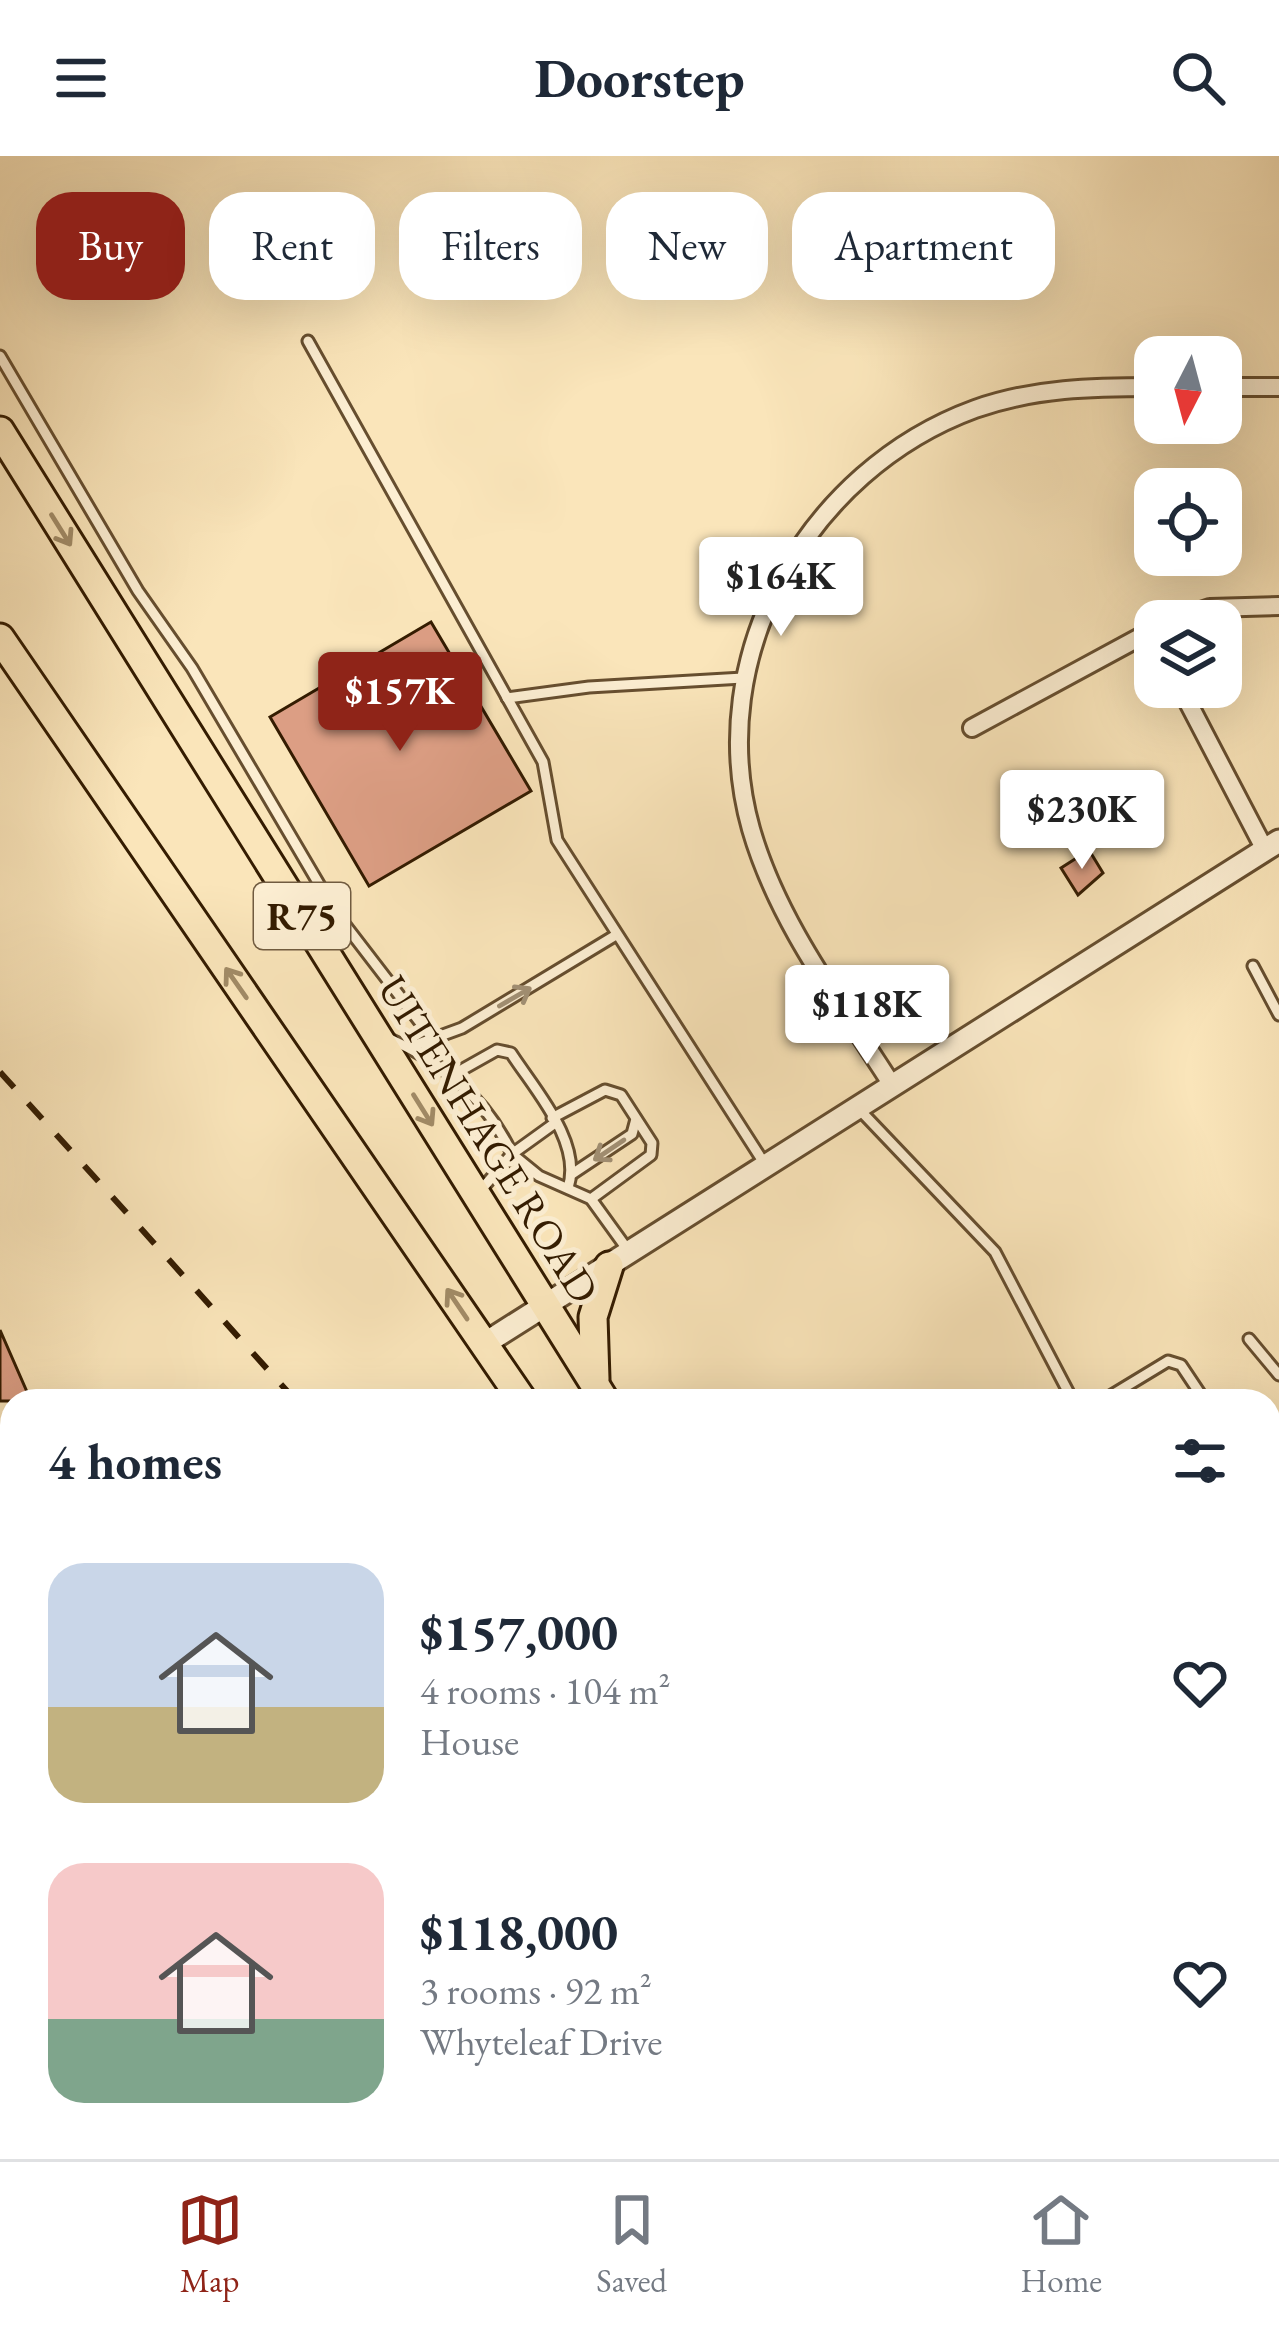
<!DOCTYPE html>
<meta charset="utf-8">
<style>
body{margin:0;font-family:"EB Garamond",serif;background:#f6f6f7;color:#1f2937;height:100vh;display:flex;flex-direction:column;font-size:45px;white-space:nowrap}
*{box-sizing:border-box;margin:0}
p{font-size:39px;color:#747a83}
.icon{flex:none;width:66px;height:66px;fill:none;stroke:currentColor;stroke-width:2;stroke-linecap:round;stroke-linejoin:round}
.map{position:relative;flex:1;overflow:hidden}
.drawer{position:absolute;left:0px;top:1233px;width:1281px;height:771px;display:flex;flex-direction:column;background:#fff;border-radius:36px 36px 0 0;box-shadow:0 12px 48px #0002}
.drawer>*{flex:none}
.top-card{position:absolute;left:36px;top:36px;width:1209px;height:108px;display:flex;gap:24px}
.needle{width:78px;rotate:186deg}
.controls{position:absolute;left:1134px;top:180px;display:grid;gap:24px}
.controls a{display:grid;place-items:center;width:108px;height:108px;border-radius:24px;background:#fff;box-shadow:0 12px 48px #0002;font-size:60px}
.price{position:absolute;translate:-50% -102px;padding:0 27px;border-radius:12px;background:#fff;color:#222;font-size:39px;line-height:78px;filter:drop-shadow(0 3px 6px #0008)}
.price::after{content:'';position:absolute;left:50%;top:72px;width:36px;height:27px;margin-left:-18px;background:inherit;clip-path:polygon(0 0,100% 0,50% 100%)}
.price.active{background:#8f2418;color:#fff}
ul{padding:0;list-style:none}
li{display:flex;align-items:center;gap:36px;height:300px;padding:0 48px}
li span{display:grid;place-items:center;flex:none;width:336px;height:240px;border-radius:36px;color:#555}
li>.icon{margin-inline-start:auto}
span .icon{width:144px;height:144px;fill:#fffc;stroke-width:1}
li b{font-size:51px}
h2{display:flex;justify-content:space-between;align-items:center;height:144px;padding:0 48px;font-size:51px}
.pill{padding:0 42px;border-radius:36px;background:#fff;box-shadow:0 12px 48px #0002;font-size:42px;line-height:108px}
.pill.active{background:#8f2418;color:#fff}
header{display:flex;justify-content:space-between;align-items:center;height:156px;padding:0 48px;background:#fff;font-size:54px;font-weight:700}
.dock{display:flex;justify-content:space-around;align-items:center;height:168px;border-top:3px solid #e0e1e3;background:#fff;font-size:33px;color:#747a83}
.dock a{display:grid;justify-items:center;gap:6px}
.dock .active{color:#8f2418}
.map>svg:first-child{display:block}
.building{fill:#dc9e84;stroke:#341c01;stroke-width:3}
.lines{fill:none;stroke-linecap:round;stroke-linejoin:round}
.service-casing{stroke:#664e2f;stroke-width:15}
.minor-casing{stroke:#664e2f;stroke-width:22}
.tertiary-casing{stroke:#664e2f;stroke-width:27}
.primary-casing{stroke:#341c01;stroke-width:33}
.service{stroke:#fceed2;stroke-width:9}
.minor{stroke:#fceed2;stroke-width:16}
.tertiary{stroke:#fceed2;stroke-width:21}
.primary{stroke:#fae5ba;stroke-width:27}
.rail{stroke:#341c01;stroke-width:6;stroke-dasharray:21 21;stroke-linecap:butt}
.oneway{stroke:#a18b67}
.oneway2{stroke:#a29074}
.labels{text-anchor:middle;stroke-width:10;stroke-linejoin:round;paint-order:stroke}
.shield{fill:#fceed2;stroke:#705b40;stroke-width:3}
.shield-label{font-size:39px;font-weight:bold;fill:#341c01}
.street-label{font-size:42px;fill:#341c01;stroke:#fceed2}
</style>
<header><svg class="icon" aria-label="menu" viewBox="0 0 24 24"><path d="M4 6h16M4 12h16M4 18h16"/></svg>Doorstep<svg class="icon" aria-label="search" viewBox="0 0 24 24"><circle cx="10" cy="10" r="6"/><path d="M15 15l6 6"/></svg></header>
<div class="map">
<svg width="1279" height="2003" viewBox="0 0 1279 2003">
<rect width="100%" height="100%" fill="#fae5ba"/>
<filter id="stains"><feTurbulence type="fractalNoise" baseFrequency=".00167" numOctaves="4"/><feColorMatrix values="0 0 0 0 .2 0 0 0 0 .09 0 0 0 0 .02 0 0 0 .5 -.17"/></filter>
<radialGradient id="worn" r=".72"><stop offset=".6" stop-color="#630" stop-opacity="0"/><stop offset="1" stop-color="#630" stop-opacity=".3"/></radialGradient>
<g class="building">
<polygon points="431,466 531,635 369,730 270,561"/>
<polygon points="1089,694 1103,717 1078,739 1061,712"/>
<polygon points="0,1174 31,1245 0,1245"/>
</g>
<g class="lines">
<g class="service-casing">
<g id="service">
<polyline points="308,185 543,606 557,684 766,1010"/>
<polyline points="0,200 138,435 192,512 336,757 432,882"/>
<polyline points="507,542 589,531 743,522"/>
<polyline points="1253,810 1279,859"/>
<path d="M390,883c54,24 97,61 122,115l-32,37"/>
<polyline points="410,891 462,872 616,779"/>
<path d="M449,921l48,-27 14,3c23,36 72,89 57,135"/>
<polyline points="857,951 995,1096 1073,1245"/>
<polyline points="552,962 605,934 621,939 652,987 651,999 591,1043"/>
<polyline points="555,967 512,998 539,1020 591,1043 630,1097"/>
<polyline points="572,1018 632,978 636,963"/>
<polyline points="1249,1183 1279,1219"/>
<polyline points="1102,1245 1168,1205 1181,1209 1205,1245"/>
<polyline points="1269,1291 1279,1283"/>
</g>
</g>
<g class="minor-casing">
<g id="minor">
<polyline points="1221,231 1279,231"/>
<polyline points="1171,465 1210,452 1279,450"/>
<polyline points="1180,531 1264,692"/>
<polyline points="972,572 1155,473"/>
<path d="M892,929c-52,-82 -114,-162 -141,-256 -49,-173 57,-359 224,-420 59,-21 118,-22 180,-22"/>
<polyline points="1269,1704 1279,1690"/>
<polyline points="1269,1750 1279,1757"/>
</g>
</g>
<g class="tertiary-casing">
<polyline id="tertiary" points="484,1188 1279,685"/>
</g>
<g class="primary-casing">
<g id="primary">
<polyline points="0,275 605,1245"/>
<polyline points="0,482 523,1245"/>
<polyline points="595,1223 593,1161 609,1110"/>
<polyline points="1021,1992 1028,2003"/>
<polyline points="1089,1992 1096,2003"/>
</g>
</g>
<use href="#service" class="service"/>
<use href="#minor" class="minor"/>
<use href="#tertiary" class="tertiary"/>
<use href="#primary" class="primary"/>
<g class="rail">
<polyline points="0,916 296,1245"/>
<polyline points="967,1992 977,2003"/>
</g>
</g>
<defs><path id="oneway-shaft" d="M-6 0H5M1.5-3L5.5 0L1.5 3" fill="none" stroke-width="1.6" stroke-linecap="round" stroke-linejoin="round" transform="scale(3)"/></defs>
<g class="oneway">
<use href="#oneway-shaft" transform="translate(61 374) rotate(58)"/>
<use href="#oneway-shaft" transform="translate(236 827) rotate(-125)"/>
<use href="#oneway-shaft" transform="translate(423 954) rotate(58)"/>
<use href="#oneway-shaft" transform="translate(457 1148) rotate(-124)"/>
</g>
<g class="oneway2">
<use href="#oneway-shaft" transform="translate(515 841) rotate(-30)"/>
<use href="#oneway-shaft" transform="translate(609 994) rotate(146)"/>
</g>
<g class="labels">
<rect class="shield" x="254" y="727" width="96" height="66" rx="9"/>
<g class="shield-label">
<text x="302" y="774">R75</text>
</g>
<g class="street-label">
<text transform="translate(489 983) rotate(58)" y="15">UITENHAGE ROAD</text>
</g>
</g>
<rect width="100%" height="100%" filter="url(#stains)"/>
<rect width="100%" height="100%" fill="url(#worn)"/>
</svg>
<div class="controls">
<a><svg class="needle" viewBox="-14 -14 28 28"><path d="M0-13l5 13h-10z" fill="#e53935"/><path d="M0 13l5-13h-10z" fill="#747a83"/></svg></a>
<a><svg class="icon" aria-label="locate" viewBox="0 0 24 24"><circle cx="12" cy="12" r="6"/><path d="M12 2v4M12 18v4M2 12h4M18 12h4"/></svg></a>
<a><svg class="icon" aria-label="layers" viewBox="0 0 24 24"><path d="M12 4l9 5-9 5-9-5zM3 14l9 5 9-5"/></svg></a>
</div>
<b class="price" style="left:781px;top:483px">$164K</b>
<b class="price active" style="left:400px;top:598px">$157K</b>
<b class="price" style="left:1082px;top:716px">$230K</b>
<b class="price" style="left:867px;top:911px">$118K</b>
<div class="top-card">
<a class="pill active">Buy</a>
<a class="pill">Rent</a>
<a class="pill">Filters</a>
<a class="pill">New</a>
<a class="pill">Apartment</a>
</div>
<section class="drawer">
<h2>4 homes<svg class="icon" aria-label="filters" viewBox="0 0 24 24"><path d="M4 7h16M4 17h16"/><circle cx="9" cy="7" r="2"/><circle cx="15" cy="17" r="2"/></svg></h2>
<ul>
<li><span style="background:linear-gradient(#c9d6e8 60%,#c2b280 0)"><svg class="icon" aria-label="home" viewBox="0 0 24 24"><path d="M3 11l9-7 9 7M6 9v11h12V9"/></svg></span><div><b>$157,000</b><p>4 rooms · 104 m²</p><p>House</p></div><svg class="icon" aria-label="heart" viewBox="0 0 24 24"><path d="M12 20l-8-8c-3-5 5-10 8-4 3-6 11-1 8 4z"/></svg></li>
<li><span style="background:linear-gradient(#f6c9c9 65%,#7fa58c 0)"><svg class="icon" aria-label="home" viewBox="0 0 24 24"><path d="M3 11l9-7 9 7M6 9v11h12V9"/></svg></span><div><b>$118,000</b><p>3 rooms · 92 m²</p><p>Whyteleaf Drive</p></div><svg class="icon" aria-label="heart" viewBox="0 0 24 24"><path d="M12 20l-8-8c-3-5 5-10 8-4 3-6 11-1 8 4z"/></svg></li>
</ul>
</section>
</div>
<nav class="dock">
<a class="active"><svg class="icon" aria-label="map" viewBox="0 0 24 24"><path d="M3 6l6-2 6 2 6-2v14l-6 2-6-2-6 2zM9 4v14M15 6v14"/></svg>Map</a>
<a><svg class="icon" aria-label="saved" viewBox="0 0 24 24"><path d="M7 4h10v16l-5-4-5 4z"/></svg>Saved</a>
<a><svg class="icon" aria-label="home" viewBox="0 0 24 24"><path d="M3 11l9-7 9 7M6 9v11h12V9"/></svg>Home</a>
</nav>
